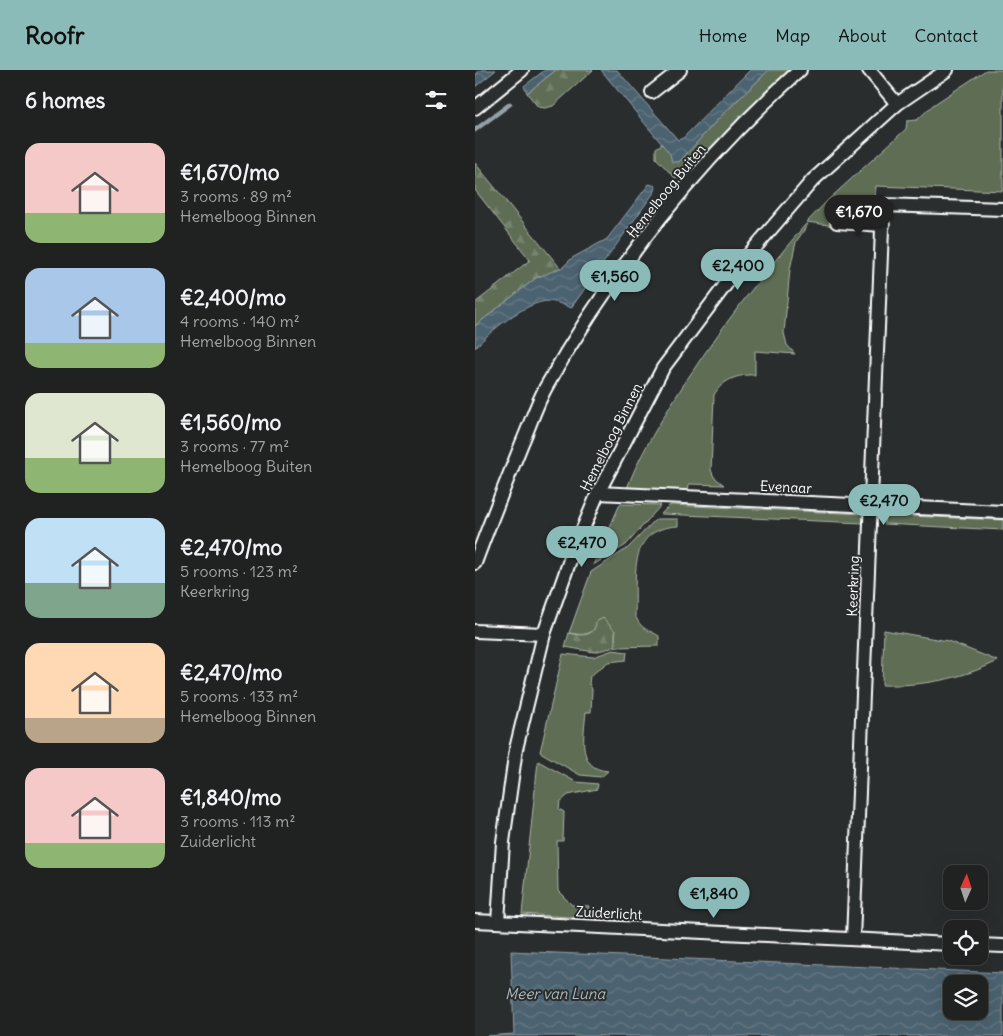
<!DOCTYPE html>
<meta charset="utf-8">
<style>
body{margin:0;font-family:Delius,sans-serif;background:#282a2a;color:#f1f3f6;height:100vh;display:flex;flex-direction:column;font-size:19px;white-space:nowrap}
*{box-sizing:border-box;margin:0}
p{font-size:16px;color:#a2a4a5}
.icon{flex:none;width:28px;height:28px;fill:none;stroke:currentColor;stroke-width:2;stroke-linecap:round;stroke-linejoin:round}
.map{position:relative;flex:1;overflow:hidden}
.sheet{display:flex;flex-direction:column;background:#202222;width:475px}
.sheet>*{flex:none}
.needle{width:32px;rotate:3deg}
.buttons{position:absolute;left:468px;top:795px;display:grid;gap:10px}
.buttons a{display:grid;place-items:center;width:45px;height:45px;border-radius:10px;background:#202222;box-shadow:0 5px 20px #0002,0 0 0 1px #3d3f40;font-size:25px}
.price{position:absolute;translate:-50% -42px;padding:0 11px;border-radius:18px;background:#8bbbb9;color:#111;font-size:16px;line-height:32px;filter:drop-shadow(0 1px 2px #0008)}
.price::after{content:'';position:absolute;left:50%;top:30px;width:15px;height:11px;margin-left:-8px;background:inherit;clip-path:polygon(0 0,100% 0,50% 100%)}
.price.selected{background:#222;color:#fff}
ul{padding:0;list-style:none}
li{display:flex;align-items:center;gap:15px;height:125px;padding:0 25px}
li span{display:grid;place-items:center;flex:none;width:140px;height:100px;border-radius:15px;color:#555}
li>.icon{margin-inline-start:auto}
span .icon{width:60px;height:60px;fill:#fffc;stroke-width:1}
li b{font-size:21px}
h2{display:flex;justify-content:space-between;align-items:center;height:60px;padding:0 25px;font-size:21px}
header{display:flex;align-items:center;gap:30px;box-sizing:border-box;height:70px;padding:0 25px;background:#8bbbb9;color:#111}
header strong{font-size:24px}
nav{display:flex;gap:28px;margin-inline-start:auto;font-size:18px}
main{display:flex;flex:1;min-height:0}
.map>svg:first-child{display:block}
.green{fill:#5e6d55;stroke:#aeb6aa}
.forest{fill:url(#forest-firs);stroke:#aeb6aa}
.water{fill:url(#water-waves);stroke:#94a1a9;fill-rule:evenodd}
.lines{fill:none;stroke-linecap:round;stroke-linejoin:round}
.stream{stroke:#94a1a9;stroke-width:4.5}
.minor-casing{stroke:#fff;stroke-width:16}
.minor{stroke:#2a2d2e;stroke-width:12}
.labels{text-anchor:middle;stroke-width:4;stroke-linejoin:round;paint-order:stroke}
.street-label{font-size:14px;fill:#fff;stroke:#2a2d2e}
.water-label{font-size:15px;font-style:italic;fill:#aeb8be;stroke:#2a2d2e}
</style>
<header>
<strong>Roofr</strong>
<nav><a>Home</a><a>Map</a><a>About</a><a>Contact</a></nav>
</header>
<main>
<section class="sheet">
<h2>6 homes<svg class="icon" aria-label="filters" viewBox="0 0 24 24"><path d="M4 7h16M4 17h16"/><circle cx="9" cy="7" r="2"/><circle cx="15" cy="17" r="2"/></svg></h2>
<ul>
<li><span style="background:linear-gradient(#f6c9c9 70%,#8fb573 0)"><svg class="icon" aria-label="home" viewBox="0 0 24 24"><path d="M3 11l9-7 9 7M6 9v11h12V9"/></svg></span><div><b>€1,670/mo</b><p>3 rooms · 89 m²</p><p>Hemelboog Binnen</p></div></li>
<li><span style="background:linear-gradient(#a9c7e8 75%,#8fb573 0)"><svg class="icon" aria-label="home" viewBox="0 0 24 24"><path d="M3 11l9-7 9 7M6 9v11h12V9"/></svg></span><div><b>€2,400/mo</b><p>4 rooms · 140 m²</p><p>Hemelboog Binnen</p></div></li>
<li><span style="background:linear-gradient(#dfe7d0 65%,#8fb573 0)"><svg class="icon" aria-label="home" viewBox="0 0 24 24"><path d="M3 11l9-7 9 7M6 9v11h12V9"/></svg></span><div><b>€1,560/mo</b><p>3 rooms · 77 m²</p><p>Hemelboog Buiten</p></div></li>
<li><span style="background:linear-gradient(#bfe0f5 65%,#7fa58c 0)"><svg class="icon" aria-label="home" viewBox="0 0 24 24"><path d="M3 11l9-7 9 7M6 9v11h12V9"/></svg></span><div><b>€2,470/mo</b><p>5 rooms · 123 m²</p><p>Keerkring</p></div></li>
<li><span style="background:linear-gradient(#ffd9b3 75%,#b9a48a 0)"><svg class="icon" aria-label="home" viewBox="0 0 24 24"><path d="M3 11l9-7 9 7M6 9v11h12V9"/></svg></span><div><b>€2,470/mo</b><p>5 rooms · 133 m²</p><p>Hemelboog Binnen</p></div></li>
<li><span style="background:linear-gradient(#f6c9c9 75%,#8fb573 0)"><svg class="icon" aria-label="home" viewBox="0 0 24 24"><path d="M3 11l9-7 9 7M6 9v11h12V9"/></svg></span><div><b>€1,840/mo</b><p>3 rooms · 113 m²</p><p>Zuiderlicht</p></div></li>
</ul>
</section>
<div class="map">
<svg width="528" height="966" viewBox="0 0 528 966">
<defs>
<pattern id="forest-firs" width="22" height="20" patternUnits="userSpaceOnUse" patternTransform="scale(1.25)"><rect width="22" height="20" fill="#5e6d55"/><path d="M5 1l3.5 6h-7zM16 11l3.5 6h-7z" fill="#76836e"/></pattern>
<pattern id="water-waves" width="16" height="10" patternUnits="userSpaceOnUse" patternTransform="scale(1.25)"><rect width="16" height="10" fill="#4c626f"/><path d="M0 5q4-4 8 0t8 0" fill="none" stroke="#677a85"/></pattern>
</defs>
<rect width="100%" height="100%" fill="#2a2d2e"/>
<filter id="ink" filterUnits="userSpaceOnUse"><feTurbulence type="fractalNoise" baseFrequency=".02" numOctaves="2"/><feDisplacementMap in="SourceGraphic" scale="10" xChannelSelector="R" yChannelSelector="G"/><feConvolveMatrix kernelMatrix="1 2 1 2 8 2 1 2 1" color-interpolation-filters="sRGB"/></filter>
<g filter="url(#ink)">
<g class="green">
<polygon points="294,0 315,0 261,52 214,104 209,107 200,108 181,88 181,78 187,74 204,92 245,47"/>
<polygon points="511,0 528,0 528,121 401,116 399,142 361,139 360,156 332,152 352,131 431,59 432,51 442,50 458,35"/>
<path d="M333,154l-12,18 -6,27 -6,64 3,12 8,9 -40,-3v24c-17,-1 -33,5 -41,20l-3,75 3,7 10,8 -35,-1 -1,10 -62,-3c11,-31 29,-60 46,-88 39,-63 85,-122 133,-178z"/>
<polygon points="145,434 186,435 151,475 118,495"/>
<polygon points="195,435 389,444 388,453 186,444"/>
<polygon points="410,445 528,450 528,460 409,454"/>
<path d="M181,449h22v7c-52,3 -41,49 -43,89 6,15 13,14 24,21v10l-44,1v-16l-19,-3c-9,8 -15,7 -27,5l22,-61 37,-24z"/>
<path d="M409,560l64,11 50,20c-37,18 -75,25 -116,24z"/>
<path d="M138,580l14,2 -1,8 -18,2 -18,14 -1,8 3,5 -1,23h-5c-2,23 -10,57 22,59l-7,6 -21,-2 -40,-23 23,-98 30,3z"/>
<polygon points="63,691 101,712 123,714 122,719 93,725 85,732 84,739 89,742 88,771 82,771 83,821 97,835 114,836 111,848 47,844"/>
</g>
<g class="forest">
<polygon points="81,0 118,0 78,36 70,38 63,37 52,23"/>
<polygon points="0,93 86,199 61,208 0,256 0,233 55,190 0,120"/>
<path d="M128,548l12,13v16l-21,5 -29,-5 4,-14c12,3 26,4 27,-11z"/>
</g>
<g class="water">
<polygon points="6,0 21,0 0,17 0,5"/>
<polygon points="70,0 81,0 52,23 49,16"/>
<polygon points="126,0 142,0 203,70 208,68 275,0 294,0 245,47 204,92 197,92 195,84"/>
<path d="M174,114l7,2 -1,5 -84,117c-7,-3 -14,-6 -22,-7 -23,0 -60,31 -74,47v-22l61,-48 27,-11 9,-9 35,-19z"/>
<path d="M36,881l492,22v63h-516l27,-2zM476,914h28v27h-28z"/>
</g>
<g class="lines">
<polyline class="stream" points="0,60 35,34"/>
<g class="minor-casing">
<g id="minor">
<polyline points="394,0 422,34"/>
<polyline points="177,22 205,0"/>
<polyline points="0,38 47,0"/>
<polyline points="362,152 408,155"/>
<polyline points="123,423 528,442"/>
<path d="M0,493c15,-41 31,-80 47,-120 8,-18 14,-38 24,-56 66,-117 153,-227 254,-317"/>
<polyline points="0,561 69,564"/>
<polyline points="0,851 476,874"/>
<polyline points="23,852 28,772 41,679 69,564 96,487 123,423 188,298 270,189 338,110 422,34 472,0"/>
<polyline points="378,869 408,135 528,139"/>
<polyline points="504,875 528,876"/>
</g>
</g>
<use href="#minor" class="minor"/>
</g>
</g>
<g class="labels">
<g class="street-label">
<text transform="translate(191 121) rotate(-51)" y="5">Hemelboog Buiten</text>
<text transform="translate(136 367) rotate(-63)" y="5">Hemelboog Binnen</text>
<text transform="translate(311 417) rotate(3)" y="5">Evenaar</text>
<text transform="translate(378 516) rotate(-88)" y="5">Keerkring</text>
<text transform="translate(134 843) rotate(3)" y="5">Zuiderlicht</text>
</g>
<g class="water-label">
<text x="80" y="929">Meer van Luna</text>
</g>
</g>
</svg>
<div class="buttons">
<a><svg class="needle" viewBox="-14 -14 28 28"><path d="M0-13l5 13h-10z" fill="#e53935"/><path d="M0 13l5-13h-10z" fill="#a2a4a5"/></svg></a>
<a><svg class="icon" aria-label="locate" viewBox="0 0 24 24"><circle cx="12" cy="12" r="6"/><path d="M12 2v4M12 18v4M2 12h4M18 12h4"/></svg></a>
<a><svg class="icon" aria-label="layers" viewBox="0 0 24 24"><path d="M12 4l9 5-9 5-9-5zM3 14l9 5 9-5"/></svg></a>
</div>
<b class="price selected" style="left:384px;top:167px">€1,670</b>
<b class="price" style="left:263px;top:221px">€2,400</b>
<b class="price" style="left:140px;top:232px">€1,560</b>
<b class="price" style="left:409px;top:456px">€2,470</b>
<b class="price" style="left:107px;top:498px">€2,470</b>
<b class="price" style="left:239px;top:849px">€1,840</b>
</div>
</main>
